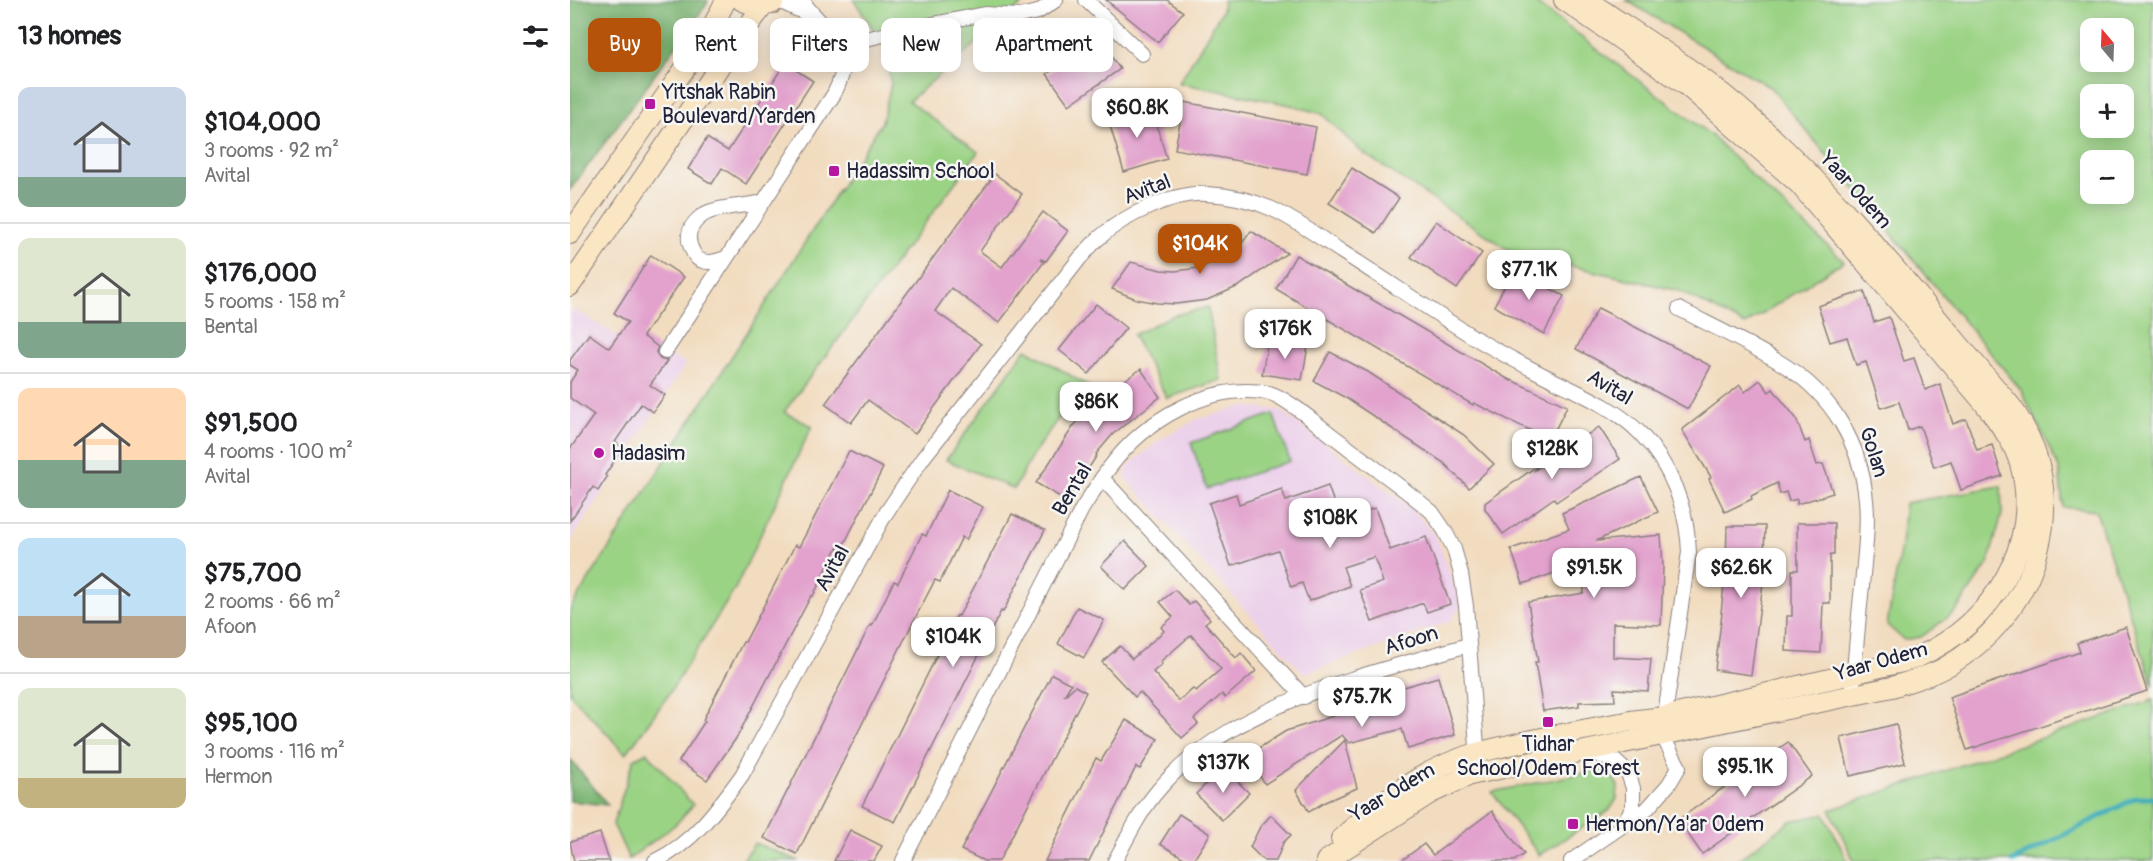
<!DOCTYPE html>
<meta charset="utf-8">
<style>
body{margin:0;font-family:Pangolin,sans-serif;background:#f2f2f2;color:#202124;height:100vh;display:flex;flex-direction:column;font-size:22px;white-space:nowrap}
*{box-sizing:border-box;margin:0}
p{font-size:20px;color:#757577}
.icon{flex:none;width:33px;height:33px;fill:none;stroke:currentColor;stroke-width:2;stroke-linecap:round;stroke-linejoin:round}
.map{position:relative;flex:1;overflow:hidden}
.drawer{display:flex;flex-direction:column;background:#fff;width:570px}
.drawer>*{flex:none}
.top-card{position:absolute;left:18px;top:18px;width:570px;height:54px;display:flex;gap:12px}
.needle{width:39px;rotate:341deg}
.controls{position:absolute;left:1510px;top:18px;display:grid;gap:12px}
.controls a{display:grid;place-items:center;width:54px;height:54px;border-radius:12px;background:#fff;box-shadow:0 3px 15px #0003;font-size:30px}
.price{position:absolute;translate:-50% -51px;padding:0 14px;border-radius:12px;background:#fff;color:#222;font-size:20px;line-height:39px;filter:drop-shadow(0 2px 3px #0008)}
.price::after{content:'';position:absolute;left:50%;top:36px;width:18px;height:14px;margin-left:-9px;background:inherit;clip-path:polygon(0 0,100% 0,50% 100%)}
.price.current{background:#b45309;color:#fff}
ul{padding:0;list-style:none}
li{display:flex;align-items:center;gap:18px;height:150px;padding:0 18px}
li+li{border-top:2px solid #e0e0e0}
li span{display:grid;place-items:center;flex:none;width:168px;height:120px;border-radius:12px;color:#555}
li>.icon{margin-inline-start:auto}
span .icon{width:72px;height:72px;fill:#fffc;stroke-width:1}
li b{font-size:26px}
h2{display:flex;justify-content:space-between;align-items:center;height:72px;padding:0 18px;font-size:26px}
.pill{padding:0 21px;border-radius:12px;background:#fff;box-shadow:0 3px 15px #0003;font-size:21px;line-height:54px}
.pill.current{background:#b45309;color:#fff}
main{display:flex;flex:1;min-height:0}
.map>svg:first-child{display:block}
.built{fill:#ecd1ea}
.green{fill:#9bd385;stroke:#5e7a60;stroke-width:1.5;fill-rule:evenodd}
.forest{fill:#7cb572;stroke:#4f6c56;stroke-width:1.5}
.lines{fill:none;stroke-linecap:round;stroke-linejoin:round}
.stream{stroke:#3faebb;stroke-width:5}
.building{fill:#e2a2cd;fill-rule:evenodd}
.street-casing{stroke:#8a7f7d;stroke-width:16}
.secondary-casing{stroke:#8a7f7d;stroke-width:22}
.street{stroke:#fff;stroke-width:14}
.secondary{stroke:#fbe6c4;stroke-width:20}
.poi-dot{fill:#b5179e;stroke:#f6f6f2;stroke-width:2}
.labels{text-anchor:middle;stroke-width:5;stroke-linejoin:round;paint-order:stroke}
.poi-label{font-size:21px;fill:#22223b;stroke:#f6f6f2;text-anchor:start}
.street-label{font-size:21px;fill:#22223b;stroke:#f6f6f2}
</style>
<main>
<section class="drawer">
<h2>13 homes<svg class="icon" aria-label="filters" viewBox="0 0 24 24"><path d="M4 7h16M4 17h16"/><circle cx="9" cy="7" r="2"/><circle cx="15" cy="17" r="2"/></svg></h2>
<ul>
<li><span style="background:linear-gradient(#c9d6e8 75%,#7fa58c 0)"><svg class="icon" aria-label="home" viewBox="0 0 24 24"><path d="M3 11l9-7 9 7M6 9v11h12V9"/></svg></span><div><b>$104,000</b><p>3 rooms · 92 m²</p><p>Avital</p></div></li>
<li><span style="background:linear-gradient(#dfe7d0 70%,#7fa58c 0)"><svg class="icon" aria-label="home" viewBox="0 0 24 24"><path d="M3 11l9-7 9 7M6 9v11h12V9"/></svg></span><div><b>$176,000</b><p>5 rooms · 158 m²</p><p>Bental</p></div></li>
<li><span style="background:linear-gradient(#ffd9b3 60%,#7fa58c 0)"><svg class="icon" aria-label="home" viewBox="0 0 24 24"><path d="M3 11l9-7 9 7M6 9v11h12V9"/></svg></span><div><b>$91,500</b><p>4 rooms · 100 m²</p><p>Avital</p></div></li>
<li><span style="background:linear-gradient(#bfe0f5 65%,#b9a48a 0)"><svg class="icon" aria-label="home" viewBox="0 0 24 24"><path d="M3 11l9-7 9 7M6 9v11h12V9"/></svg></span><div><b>$75,700</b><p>2 rooms · 66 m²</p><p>Afoon</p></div></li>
<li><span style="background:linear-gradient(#dfe7d0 75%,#c2b280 0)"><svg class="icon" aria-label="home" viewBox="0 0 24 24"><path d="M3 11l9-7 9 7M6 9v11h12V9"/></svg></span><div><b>$95,100</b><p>3 rooms · 116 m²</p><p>Hermon</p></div></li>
</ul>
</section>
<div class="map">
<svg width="1583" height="861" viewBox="0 0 1583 861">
<rect width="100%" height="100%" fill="#f6f6f2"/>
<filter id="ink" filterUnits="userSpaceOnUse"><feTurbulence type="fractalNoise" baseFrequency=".0167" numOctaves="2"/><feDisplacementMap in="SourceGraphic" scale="12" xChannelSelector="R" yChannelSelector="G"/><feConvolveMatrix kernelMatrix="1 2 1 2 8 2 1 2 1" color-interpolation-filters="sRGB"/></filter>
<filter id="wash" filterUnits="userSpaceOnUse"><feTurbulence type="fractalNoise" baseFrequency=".008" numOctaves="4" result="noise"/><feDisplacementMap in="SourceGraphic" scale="24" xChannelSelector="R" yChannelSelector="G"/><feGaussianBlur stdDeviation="1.35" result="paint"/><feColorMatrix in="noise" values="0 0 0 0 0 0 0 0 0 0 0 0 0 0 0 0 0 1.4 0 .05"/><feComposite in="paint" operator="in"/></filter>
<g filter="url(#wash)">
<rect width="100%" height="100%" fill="#f2dcbf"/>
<g class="built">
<polygon points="4,309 55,341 65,330 95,352 116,364 0,542 0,313"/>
<polygon points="674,406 710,410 841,508 866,537 886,589 890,607 881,621 734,674 555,478 557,467 588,441 627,419"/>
</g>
<g class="green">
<polygon points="284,0 457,0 339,101 408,152 214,412 242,426 165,589 99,694 56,754 0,694 0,609 312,122 321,84 315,47"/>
<polygon points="653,0 962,0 1142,136 1198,191 1274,261 1175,325 1109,291 942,252 793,153 752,114 721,105 609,83 652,11"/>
<path d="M1056,0h527v686l-57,-175 -33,-4 -4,-39 -38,-78 -250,-302zM1521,28h33v34h-33zM1521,94h33v34h-33zM1521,160h33v34h-33z"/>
<polygon points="638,307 651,380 597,398 563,335 601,316"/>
<polygon points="456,349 520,387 488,419 465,451 444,489 376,460"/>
<polygon points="703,414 720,461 637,489 621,443"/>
<polygon points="1431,486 1432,514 1418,564 1386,611 1351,637 1334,640 1317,625 1331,546 1335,503"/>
<polygon points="1583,700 1583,861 1284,861 1260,810"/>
<polygon points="77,752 123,805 106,824 59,859 43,824 64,759"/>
<polygon points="1029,770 1041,774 1048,786 1047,799 1039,811 969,855 922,792"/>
<polygon points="1254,814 1278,861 1166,861 1221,821"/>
<polygon points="185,843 229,861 172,861"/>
</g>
<g class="forest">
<polygon points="0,0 138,0 137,4 0,190"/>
<polygon points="0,759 38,805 0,801"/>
</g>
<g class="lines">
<polyline class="stream" points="1443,861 1566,798 1583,798"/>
</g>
<g id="blocks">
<g class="building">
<polygon points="536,0 597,0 613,12 588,42"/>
<polygon points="528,38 550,69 499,105 477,74"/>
<polygon points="215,63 243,81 176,184 152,168 142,184 118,169 137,138 158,151"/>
<polygon points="614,102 746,127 737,174 605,149"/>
<polygon points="580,105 597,159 554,172 538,119"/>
<polygon points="782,168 829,198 806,233 759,203"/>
<polygon points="425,174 452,194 410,251 432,267 473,212 498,231 476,261 470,259 474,262 429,323 381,288 365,311 411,344 345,434 298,400 281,423 255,404"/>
<polygon points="866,221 912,253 887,289 841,257"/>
<polygon points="681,231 717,253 669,286 637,300 606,304 587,303 566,299 542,289 561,262 591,270 605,271 629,268 653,258 673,242"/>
<polygon points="81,255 114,277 73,336 88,347 86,352 90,359 97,361 80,385 95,395 83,412 71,404 45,442 53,448 35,475 37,477 28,491 23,487 0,521 0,449 24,415 0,398 0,382 8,370 0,365 0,360 19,334 39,348 58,322 44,313"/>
<polygon points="726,255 941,381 941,380 997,406 980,440 904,403 903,405 706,289"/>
<polygon points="944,269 994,296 974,334 924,306"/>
<polygon points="1294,291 1304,322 1319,317 1334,361 1344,358 1355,390 1370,384 1383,424 1396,419 1407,450 1422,445 1432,476 1391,490 1381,461 1364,467 1350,426 1338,430 1329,402 1311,408 1296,362 1286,365 1277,337 1260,342 1248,306"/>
<polygon points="526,304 556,328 519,374 489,350"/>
<polygon points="1028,308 1141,366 1118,409 1006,349"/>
<polygon points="698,339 738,346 732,380 692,374"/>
<polygon points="760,352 798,372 894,435 924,464 899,488 874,463 776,398 744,381"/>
<polygon points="571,369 590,397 543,434 526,454 527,455 515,474 513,473 497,501 466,483 503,427 516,411 542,389"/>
<polygon points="1190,380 1199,392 1203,389 1226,418 1235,442 1239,440 1247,465 1253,464 1263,493 1227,504 1227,499 1219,501 1216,492 1210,494 1207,483 1181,496 1182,499 1155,512 1139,479 1141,477 1112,430 1170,385 1175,392"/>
<polygon points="1029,427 1050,459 986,502 984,498 933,534 915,509 915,503 967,466 965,470"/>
<polygon points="279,451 313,468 271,550 267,548 243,596 241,596 167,737 137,780 109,761 135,721 133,720 173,642 175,642 225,545 229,547"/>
<polygon points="1071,477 1088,512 1026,541 1091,535 1093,566 1091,625 1043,623 1043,657 1081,659 1078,691 1044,689 1045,701 1009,702 1009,706 973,711 965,662 968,662 958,602 1014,593 1013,563 953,584 941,549 999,529 992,513"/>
<polygon points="758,486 770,520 805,508 820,550 856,537 880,604 857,612 853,603 802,622 790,590 813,582 804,557 773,567 780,586 739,601 732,583 721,587 708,550 661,566 639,503 666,494 669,504 712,489 716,501"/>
<polygon points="378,490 413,507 396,540 392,537 370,582 365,580 340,628 227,854 194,838 300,625 302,626 324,581 328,583 352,534 356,536"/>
<polygon points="442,514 475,530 433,612 431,611 325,822 292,806 387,615 389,616"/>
<polygon points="1227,523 1264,523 1264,555 1260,555 1260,603 1253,603 1251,653 1216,651 1217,616 1222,616 1222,570 1228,570"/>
<polygon points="1157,526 1195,526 1193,583 1181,675 1145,670 1152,613 1151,613 1156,565"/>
<polygon points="555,541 579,566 555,590 531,566"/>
<path d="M605,590l14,15 5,-4 16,18 -5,4 31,35 5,-5 15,18 -31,27 -3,-4 -28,25 4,5 -16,14 -42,-46 -5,5 -33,-35 18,-16 12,13 32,-28 -3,-4 12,-10 -13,-15zM621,635l30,34 -25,22 -3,-2 -14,12 -26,-29 9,-8 -2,-2z"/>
<polygon points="507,607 534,620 514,658 488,644"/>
<polygon points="1556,627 1577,691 1397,750 1379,697 1510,652 1507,643"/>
<polygon points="482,674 501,684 494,696 505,686 516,692 429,861 414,861 391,850"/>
<polygon points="868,677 885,735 838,749 832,729 779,743 772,735 695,784 676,756 716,731 779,711 779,712 823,701 820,691"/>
<polygon points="556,720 588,739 570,769 566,767 519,861 475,861 526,758 531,761"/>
<polygon points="1326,724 1335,763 1280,776 1271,738"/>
<polygon points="775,740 787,788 755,802 739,812 726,790"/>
<polygon points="1218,742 1242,776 1132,854 1108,820"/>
<polygon points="653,767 679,793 652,820 626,794"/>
<polygon points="922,811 954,854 944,861 831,861 854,844 863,855"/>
<polygon points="609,814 640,834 623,861 619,861 590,844"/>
<polygon points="701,815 721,835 713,843 706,861 694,861 680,847 690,827"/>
<polygon points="280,830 312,846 304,861 264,861"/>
<polygon points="30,833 39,861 4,861 0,842"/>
</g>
</g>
</g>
<g filter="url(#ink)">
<use href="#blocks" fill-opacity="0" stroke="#8a7f7d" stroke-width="1.5"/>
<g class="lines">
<g class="street-casing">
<g id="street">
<polyline points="516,0 572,54"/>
<polyline points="203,2 213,3 241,16"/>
<polyline points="271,45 342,28 415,14 449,16 468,12 486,0"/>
<path d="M156,258c-8,2 -16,6 -23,3 -6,-1 -8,-5 -10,-9 -8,-15 -4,-27 10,-37 13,-9 42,-8 59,-13"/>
<path d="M1109,309c35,18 72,35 105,56 48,30 77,79 82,135 3,28 -2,58 -4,86 -4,37 -7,73 -10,109"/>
<path d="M95,352l169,-258c24,-47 1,-54 -27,-87l-4,-7"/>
<polyline points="532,478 734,697"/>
<polyline points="1017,751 1045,761 1058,773 1063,788 1063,807 1054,822"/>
<path d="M85,861c38,-18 63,-53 87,-86l144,-262 37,-55 157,-200c6,-6 12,-14 19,-20 24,-22 74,-46 107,-44 22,1 46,6 66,15 24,11 47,28 70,43 44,28 88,58 133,86 27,16 56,31 84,45 29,14 58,27 81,50 31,32 47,75 49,119l-27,183 17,32 -10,17 -22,25 -76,52"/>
<path d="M333,861l179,-352c9,-14 18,-29 28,-42 35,-47 99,-85 159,-74 18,4 56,38 72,49 30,24 62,45 91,70l13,19 9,18 7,25 5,32 12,153"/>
<path d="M545,861c12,-23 24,-47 40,-67 72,-90 208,-118 313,-149"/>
</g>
</g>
<g class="secondary-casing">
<g id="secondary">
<path d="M171,0c11,6 20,5 32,3"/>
<polyline points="0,234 138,35 156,0"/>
<polyline points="0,286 166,42 194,5"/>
<path d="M771,839c38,-37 84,-72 136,-86 49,-13 100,-22 149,-31 14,-3 28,-3 42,-6 45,-10 90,-21 135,-31 26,-6 51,-11 77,-18 13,-3 28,-5 40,-11 72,-32 123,-113 100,-192 -6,-22 -21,-41 -35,-60l-186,-220 -113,-99 -122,-85"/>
<path d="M756,861l103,-67 41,-19 422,-88c18,-6 36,-10 52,-19 96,-54 133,-172 66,-263 -84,-98 -163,-202 -260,-288 -49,-44 -109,-80 -163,-117"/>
</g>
</g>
<use href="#street" class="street"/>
<use href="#secondary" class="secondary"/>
</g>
</g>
<g class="poi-dot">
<rect x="74" y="98" width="12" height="12" rx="3"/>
<rect x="258" y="165" width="12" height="12" rx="3"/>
<circle cx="29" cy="453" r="6"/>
<rect x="972" y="716" width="12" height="12" rx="3"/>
<rect x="997" y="818" width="12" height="12" rx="3"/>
</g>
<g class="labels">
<g class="poi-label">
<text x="92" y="99">Yitshak Rabin<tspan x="92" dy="24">Boulevard/Yarden</tspan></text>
<text x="276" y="178">Hadassim School</text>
<text x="41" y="460">Hadasim</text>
<text x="978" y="751" text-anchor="middle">Tidhar<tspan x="978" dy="24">School/Odem Forest</tspan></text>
<text x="1015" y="831">Hermon/Ya'ar Odem</text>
</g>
<g class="street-label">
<text transform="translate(577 189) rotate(-21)" y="7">Avital</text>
<text transform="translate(1286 190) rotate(48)" y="7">Yaar Odem</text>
<text transform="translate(1040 387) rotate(31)" y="7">Avital</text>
<text transform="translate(1304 452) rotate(72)" y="7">Golan</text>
<text transform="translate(502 489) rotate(-59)" y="7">Bental</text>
<text transform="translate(262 568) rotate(-61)" y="7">Avital</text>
<text transform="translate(841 640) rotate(-17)" y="7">Afoon</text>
<text transform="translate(1311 661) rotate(-16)" y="7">Yaar Odem</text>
<text transform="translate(822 792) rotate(-31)" y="7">Yaar Odem</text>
</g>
</g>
</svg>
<div class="controls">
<a><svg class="needle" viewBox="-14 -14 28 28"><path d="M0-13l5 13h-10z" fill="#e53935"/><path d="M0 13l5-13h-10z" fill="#757577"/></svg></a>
<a>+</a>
<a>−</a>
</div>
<b class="price" style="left:567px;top:139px">$60.8K</b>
<b class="price current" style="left:630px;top:275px">$104K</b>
<b class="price" style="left:959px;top:301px">$77.1K</b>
<b class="price" style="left:715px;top:360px">$176K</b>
<b class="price" style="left:526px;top:433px">$86K</b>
<b class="price" style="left:982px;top:480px">$128K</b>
<b class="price" style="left:760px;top:549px">$108K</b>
<b class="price" style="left:1024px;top:599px">$91.5K</b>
<b class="price" style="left:1171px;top:599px">$62.6K</b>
<b class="price" style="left:383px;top:668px">$104K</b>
<b class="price" style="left:792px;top:728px">$75.7K</b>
<b class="price" style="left:653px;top:794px">$137K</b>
<b class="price" style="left:1175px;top:798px">$95.1K</b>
<div class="top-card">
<a class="pill current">Buy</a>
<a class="pill">Rent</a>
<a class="pill">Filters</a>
<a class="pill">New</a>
<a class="pill">Apartment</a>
</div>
</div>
</main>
